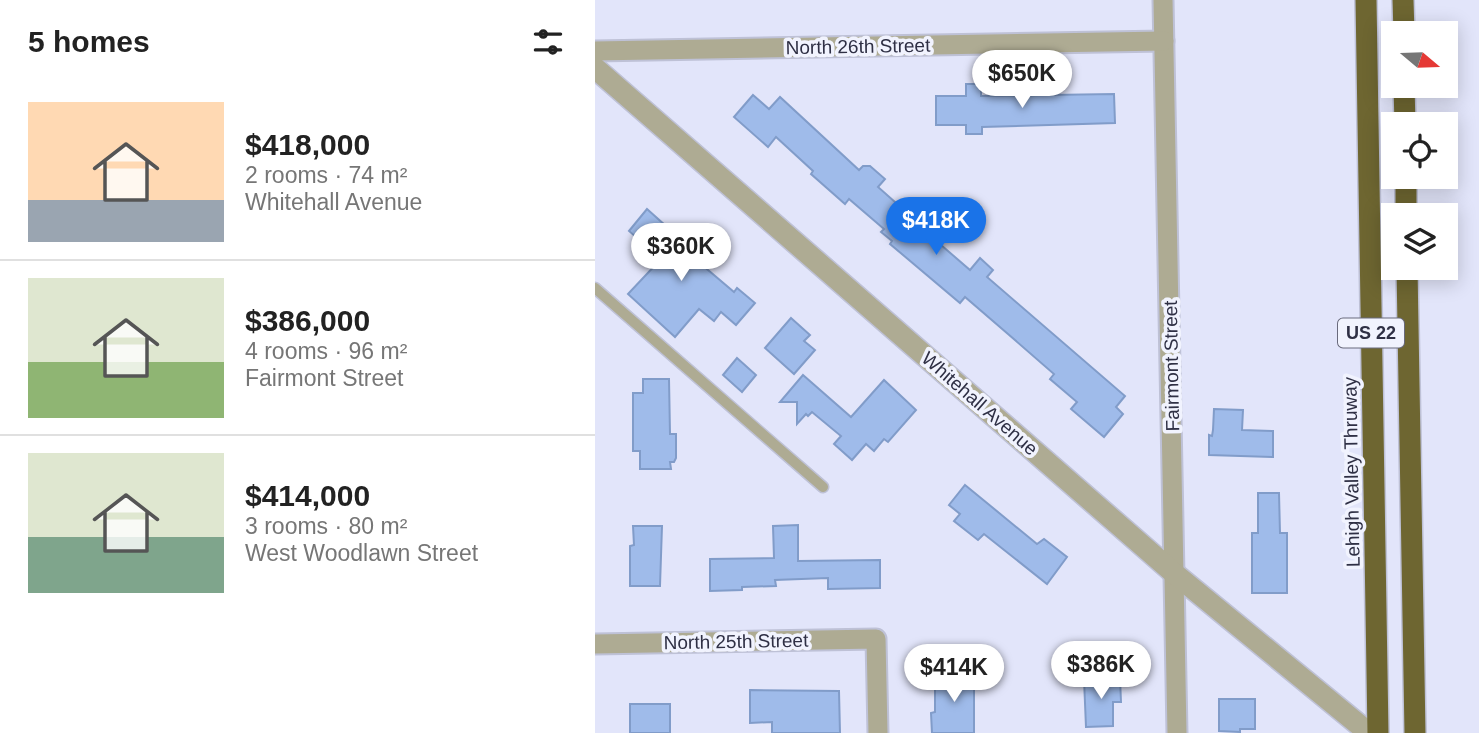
<!DOCTYPE html>
<meta charset="utf-8">
<style>
body{margin:0;font-family:Helvetica,sans-serif;background:#f2f2f2;color:#222;height:100vh;display:flex;flex-direction:column;font-size:26px;white-space:nowrap}
*{box-sizing:border-box;margin:0}
p{font-size:23px;color:#767676}
.icon{flex:none;width:38px;height:38px;fill:none;stroke:currentColor;stroke-width:2;stroke-linecap:round;stroke-linejoin:round}
.map{position:relative;flex:1;overflow:hidden}
.side{display:flex;flex-direction:column;background:#fff;width:595px}
.side>*{flex:none}
.needle{width:46px;rotate:109deg}
.buttons{position:absolute;left:786px;top:21px;display:grid;gap:14px}
.buttons a{display:grid;place-items:center;width:77px;height:77px;border-radius:0px;background:#fff;box-shadow:0 4px 18px #0003;font-size:35px}
.price{position:absolute;translate:-50% -60px;padding:0 16px;border-radius:24px;background:#fff;color:#222;font-size:23px;line-height:46px;filter:drop-shadow(0 2px 4px #0008)}
.price::after{content:'';position:absolute;left:50%;top:42px;width:21px;height:16px;margin-left:-10px;background:inherit;clip-path:polygon(0 0,100% 0,50% 100%)}
.price.on{background:#1a73e8;color:#fff}
ul{padding:0;list-style:none}
li{display:flex;align-items:center;gap:21px;height:175px;padding:0 28px}
li+li{border-top:2px solid #e0e0e0}
li span{display:grid;place-items:center;flex:none;width:196px;height:140px;border-radius:0px;color:#555}
li>.icon{margin-inline-start:auto}
span .icon{width:84px;height:84px;fill:#fffc;stroke-width:1}
li b{font-size:30px}
h2{display:flex;justify-content:space-between;align-items:center;height:84px;padding:0 28px;font-size:30px}
main{display:flex;flex:1;min-height:0}
.map>svg:first-child{display:block}
.building{fill:#9fbbea;stroke:#819cc9;stroke-width:2}
.lines{fill:none;stroke-linecap:round;stroke-linejoin:round}
.service-casing{stroke:#bec1d6;stroke-width:13}
.minor-casing{stroke:#bec1d6;stroke-width:23}
.tertiary-casing{stroke:#bec1d6;stroke-width:24}
.motorway-casing{stroke:#bec1d6;stroke-width:24}
.service{stroke:#aeab93;stroke-width:10}
.minor{stroke:#aeab93;stroke-width:19}
.tertiary{stroke:#aeab93;stroke-width:21}
.motorway{stroke:#6e6631;stroke-width:21}
.labels{text-anchor:middle;stroke-width:7;stroke-linejoin:round;paint-order:stroke}
.shield{fill:#f1f3fe;stroke:#696a7c;stroke-width:2}
.shield-label{font-size:18px;font-weight:bold;fill:#2f3045}
.street-label{font-size:19px;fill:#2f3045;stroke:#f1f3fe}
</style>
<main>
<section class="side">
<h2>5 homes<svg class="icon" aria-label="filters" viewBox="0 0 24 24"><path d="M4 7h16M4 17h16"/><circle cx="9" cy="7" r="2"/><circle cx="15" cy="17" r="2"/></svg></h2>
<ul>
<li><span style="background:linear-gradient(#ffd9b3 70%,#9aa5b1 0)"><svg class="icon" aria-label="home" viewBox="0 0 24 24"><path d="M3 11l9-7 9 7M6 9v11h12V9"/></svg></span><div><b>$418,000</b><p>2 rooms · 74 m²</p><p>Whitehall Avenue</p></div></li>
<li><span style="background:linear-gradient(#dfe7d0 60%,#8fb573 0)"><svg class="icon" aria-label="home" viewBox="0 0 24 24"><path d="M3 11l9-7 9 7M6 9v11h12V9"/></svg></span><div><b>$386,000</b><p>4 rooms · 96 m²</p><p>Fairmont Street</p></div></li>
<li><span style="background:linear-gradient(#dfe7d0 60%,#7fa58c 0)"><svg class="icon" aria-label="home" viewBox="0 0 24 24"><path d="M3 11l9-7 9 7M6 9v11h12V9"/></svg></span><div><b>$414,000</b><p>3 rooms · 80 m²</p><p>West Woodlawn Street</p></div></li>
</ul>
</section>
<div class="map">
<svg width="884" height="733" viewBox="0 0 884 733">
<rect width="100%" height="100%" fill="#e2e5fa"/>
<g class="building">
<polygon points="371,84 386,84 386,96 519,94 520,123 387,127 387,134 371,134 371,125 341,125 341,96 371,96"/>
<polygon points="158,95 174,109 185,97 264,170 268,166 275,166 290,179 283,187 309,210 317,201 333,214 324,226 375,270 385,258 398,270 392,277 530,396 521,407 528,414 509,437 476,409 482,402 455,379 459,374 413,334 370,297 365,303 295,244 297,241 286,232 289,229 254,199 250,204 216,174 218,171 181,137 173,147 139,117"/>
<polygon points="52,209 72,227 69,231 93,253 139,292 142,288 160,303 141,325 126,312 119,321 104,309 80,337 33,294 66,259 34,231"/>
<polygon points="196,318 215,335 209,341 220,350 199,374 170,348"/>
<polygon points="142,358 161,375 147,392 128,375"/>
<polygon points="208,375 256,417 289,380 321,410 293,442 289,439 279,451 271,444 257,460 239,444 246,436 217,412 213,416 211,414 202,424 202,402 185,402"/>
<polygon points="48,379 74,379 75,434 81,434 81,458 79,462 75,462 76,469 45,469 45,451 38,451 38,393 48,393"/>
<polygon points="619,409 648,410 647,430 678,431 678,457 614,455 614,435 617,436 618,430"/>
<polygon points="370,485 442,544 449,539 472,557 452,584 389,534 383,540 359,521 365,514 354,505"/>
<polygon points="663,493 684,493 685,533 692,533 692,593 657,593 657,533 663,533"/>
<polygon points="203,525 203,561 285,560 285,588 233,589 233,578 180,580 181,586 147,587 147,590 115,591 115,559 179,558 178,526"/>
<polygon points="38,526 67,526 65,586 35,586 35,546 39,545"/>
<polygon points="340,674 379,675 379,733 337,733 336,713 340,712"/>
<polygon points="525,678 526,702 518,702 518,726 491,727 489,679"/>
<polygon points="155,690 244,691 245,733 177,733 177,722 155,723"/>
<polygon points="624,699 660,699 660,729 645,729 645,732 624,731"/>
<rect x="35" y="704" width="40" height="29"/>
</g>
<g class="lines">
<g class="service-casing">
<polyline id="service" points="0,288 228,487"/>
</g>
<g class="minor-casing">
<g id="minor">
<polyline points="568,0 582,733"/>
<polyline points="0,51 569,41"/>
<polyline points="0,644 281,639 283,733"/>
</g>
</g>
<g class="tertiary-casing">
<polyline id="tertiary" points="0,68 580,574 774,733"/>
</g>
<g class="motorway-casing">
<g id="motorway">
<polyline points="771,0 783,733"/>
<polyline points="808,0 809,33"/>
<polyline points="809,86 810,124"/>
<polyline points="811,177 811,215"/>
<polyline points="812,268 820,733"/>
</g>
</g>
<use href="#service" class="service"/>
<use href="#minor" class="minor"/>
<use href="#tertiary" class="tertiary"/>
<use href="#motorway" class="motorway"/>
</g>
<g class="labels">
<rect class="shield" x="743" y="318.5" width="66" height="29" rx="5"/>
<g class="shield-label">
<text x="776" y="339">US 22</text>
</g>
<g class="street-label">
<text transform="translate(263 46) rotate(-1)" y="7">North 26th Street</text>
<text transform="translate(576 366) rotate(-91)" y="7">Fairmont Street</text>
<text transform="translate(385 403) rotate(41)" y="7">Whitehall Avenue</text>
<text transform="translate(756 472) rotate(-91)" y="7">Lehigh Valley Thruway</text>
<text transform="translate(141 641) rotate(-1)" y="7">North 25th Street</text>
</g>
</g>
</svg>
<div class="buttons">
<a><svg class="needle" viewBox="-14 -14 28 28"><path d="M0-13l5 13h-10z" fill="#e53935"/><path d="M0 13l5-13h-10z" fill="#767676"/></svg></a>
<a><svg class="icon" aria-label="locate" viewBox="0 0 24 24"><circle cx="12" cy="12" r="6"/><path d="M12 2v4M12 18v4M2 12h4M18 12h4"/></svg></a>
<a><svg class="icon" aria-label="layers" viewBox="0 0 24 24"><path d="M12 4l9 5-9 5-9-5zM3 14l9 5 9-5"/></svg></a>
</div>
<b class="price" style="left:427px;top:110px">$650K</b>
<b class="price on" style="left:341px;top:257px">$418K</b>
<b class="price" style="left:86px;top:283px">$360K</b>
<b class="price" style="left:506px;top:701px">$386K</b>
<b class="price" style="left:359px;top:704px">$414K</b>
</div>
</main>
